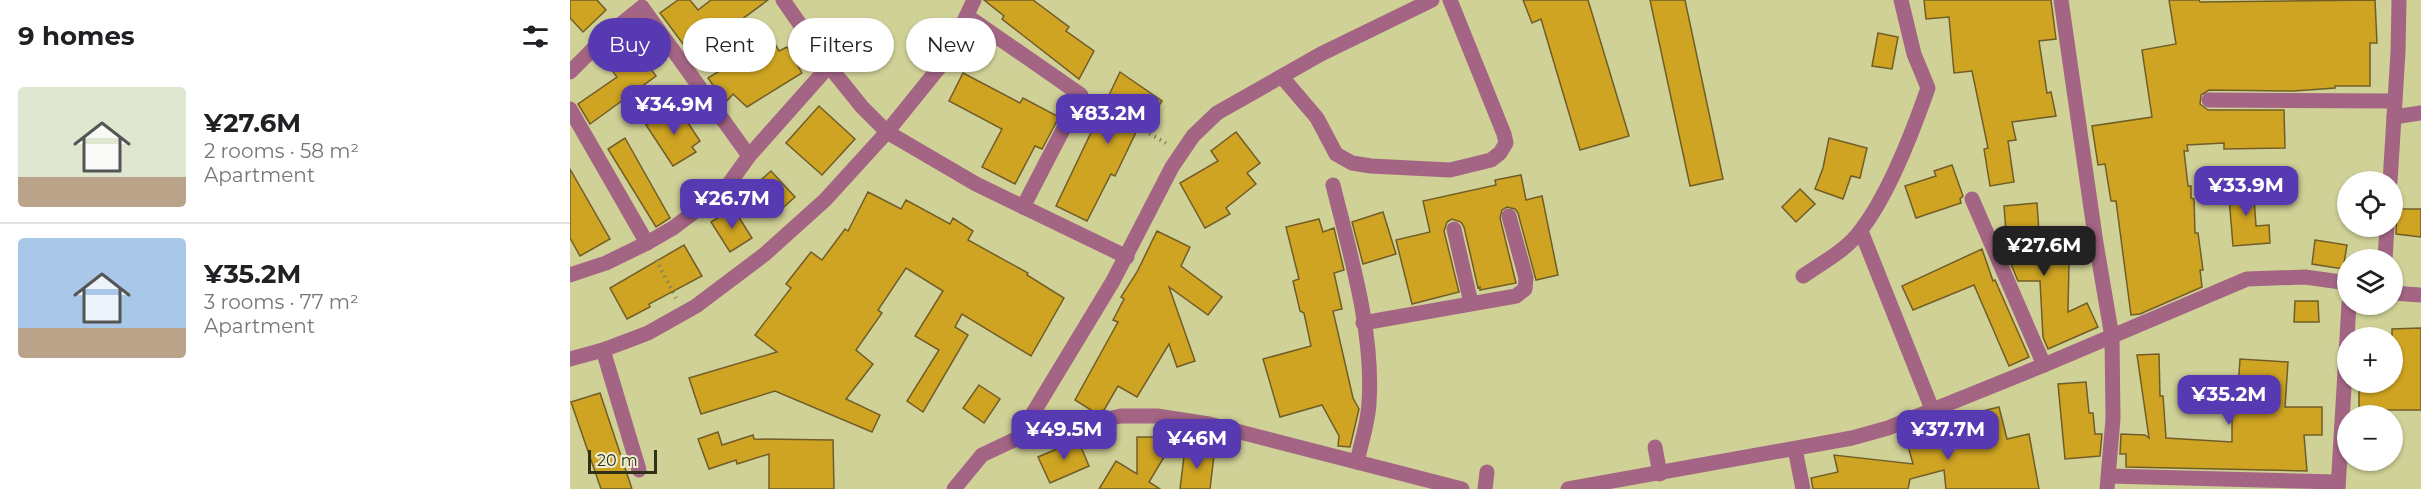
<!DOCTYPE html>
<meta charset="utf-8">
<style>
body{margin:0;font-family:Montserrat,sans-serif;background:#f6f6f6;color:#202124;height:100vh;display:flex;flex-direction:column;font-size:22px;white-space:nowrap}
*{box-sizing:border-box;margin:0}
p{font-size:20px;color:#757577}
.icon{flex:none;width:33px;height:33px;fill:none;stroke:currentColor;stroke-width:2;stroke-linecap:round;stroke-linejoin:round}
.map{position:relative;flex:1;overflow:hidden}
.panel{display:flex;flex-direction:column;background:#fff;width:570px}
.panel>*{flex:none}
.banner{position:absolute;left:18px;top:18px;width:570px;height:54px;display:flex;gap:12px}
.fabs{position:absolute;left:1767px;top:171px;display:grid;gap:12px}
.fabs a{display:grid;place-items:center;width:66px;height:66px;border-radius:50%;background:#fff;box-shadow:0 2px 4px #0004;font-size:30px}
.scale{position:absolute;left:18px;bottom:15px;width:69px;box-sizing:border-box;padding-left:6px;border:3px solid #303019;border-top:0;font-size:16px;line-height:21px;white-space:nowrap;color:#303019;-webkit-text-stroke:4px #efefd3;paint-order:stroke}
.price{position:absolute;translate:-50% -51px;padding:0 14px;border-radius:12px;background:#5739b1;color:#fff;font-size:20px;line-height:39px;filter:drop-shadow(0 2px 3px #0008)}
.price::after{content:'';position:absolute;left:50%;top:36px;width:18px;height:14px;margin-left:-9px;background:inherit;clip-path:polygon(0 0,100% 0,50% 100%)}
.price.current{background:#222;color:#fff}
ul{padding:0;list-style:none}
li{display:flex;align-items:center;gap:18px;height:150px;padding:0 18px}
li+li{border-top:2px solid #e0e0e0}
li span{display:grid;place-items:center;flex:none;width:168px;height:120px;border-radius:6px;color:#555}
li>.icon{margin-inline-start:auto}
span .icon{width:72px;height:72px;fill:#fffc;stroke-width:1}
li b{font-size:26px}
h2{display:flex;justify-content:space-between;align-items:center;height:72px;padding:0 18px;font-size:26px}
.tag{padding:0 21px;border-radius:27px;background:#fff;box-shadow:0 2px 4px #0004;font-size:21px;line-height:54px}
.tag.current{background:#5739b1;color:#fff}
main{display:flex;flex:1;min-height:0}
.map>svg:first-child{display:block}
.building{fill:#cea422;stroke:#715d28;stroke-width:1.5}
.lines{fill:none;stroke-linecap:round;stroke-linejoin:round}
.path{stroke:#83845a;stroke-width:4;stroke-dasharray:1.5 4.5;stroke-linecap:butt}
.minor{stroke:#a46585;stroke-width:15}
</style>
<main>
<section class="panel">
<h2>9 homes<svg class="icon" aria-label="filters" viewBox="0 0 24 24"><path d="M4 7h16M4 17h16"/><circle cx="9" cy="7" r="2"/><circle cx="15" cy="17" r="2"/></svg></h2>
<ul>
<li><span style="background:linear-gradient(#dfe7d0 75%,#b9a48a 0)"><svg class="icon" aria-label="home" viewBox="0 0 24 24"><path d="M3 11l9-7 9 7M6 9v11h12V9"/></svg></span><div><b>¥27.6M</b><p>2 rooms · 58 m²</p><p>Apartment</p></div></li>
<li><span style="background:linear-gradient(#a9c7e8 75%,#b9a48a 0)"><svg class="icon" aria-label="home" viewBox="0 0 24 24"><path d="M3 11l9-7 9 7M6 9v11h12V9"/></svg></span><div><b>¥35.2M</b><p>3 rooms · 77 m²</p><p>Apartment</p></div></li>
</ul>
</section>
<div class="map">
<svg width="1851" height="489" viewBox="0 0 1851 489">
<rect width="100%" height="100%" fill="#d0d197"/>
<g class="building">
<polygon points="0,0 27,0 36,10 13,32 0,18"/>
<polygon points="108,0 120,0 128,10 141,0 198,0 122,56 90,13"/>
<polygon points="414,0 463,0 499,27 496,31 524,51 509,79 432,19 434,16"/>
<polygon points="953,0 1018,0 1059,136 1010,150 971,19 962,23"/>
<polygon points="1080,0 1115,0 1153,179 1120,186"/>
<polygon points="1354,0 1481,0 1486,39 1469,41 1477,93 1481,92 1486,116 1442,122 1446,140 1438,141 1444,182 1420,186 1414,149 1418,148 1402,71 1384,73 1379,17 1356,19"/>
<polygon points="1599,0 1629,0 1630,2 1805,0 1807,43 1800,43 1800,86 1765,86 1765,88 1724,91 1639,90 1631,95 1630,104 1638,110 1714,110 1715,148 1654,149 1654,143 1617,145 1618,151 1614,151 1618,186 1621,186 1621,198 1624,199 1625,233 1628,233 1633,270 1630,270 1632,287 1570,314 1561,315 1546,201 1541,201 1535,164 1528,165 1522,126 1582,117 1572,50 1606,44"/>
<polygon points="1308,33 1328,37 1322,69 1302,66"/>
<polygon points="202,39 209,51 217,47 232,73 177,107 163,94 155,103 138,78"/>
<polygon points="66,49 86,76 20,124 8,104 47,77 40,68"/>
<polygon points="550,72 592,101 575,127 570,124 545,176 541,174 517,221 486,206"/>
<polygon points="393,73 450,103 453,98 489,117 472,149 465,146 445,184 412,167 432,129 379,101"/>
<polygon points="107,106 130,141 122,147 126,152 103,166 76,125"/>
<polygon points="249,106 285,139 252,175 216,143"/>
<polygon points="666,132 690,163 677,173 686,184 656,208 660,214 635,228 610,183 648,161 641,151"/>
<polygon points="55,138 100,218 86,227 38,149"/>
<polygon points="1259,138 1297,148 1290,178 1281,176 1273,199 1245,189 1253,168"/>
<polygon points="1382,165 1393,196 1390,199 1391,203 1346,218 1335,186 1366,176 1364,171"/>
<polygon points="0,169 40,239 10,256 0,238"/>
<polygon points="201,171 225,197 205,215 182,188"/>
<polygon points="951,175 956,200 972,196 988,275 966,280 948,213 945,209 937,207 932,210 930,218 946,283 910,290 910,287 908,288 894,227 891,222 882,219 877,222 874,231 889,292 842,304 826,240 860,232 853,201 926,185 925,180"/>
<polygon points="1683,184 1686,226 1699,225 1700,243 1663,246 1658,185"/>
<polygon points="1230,189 1245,204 1226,222 1212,207"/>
<polygon points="298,192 331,209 336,200 380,224 383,218 403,231 398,240 458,273 457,275 494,298 461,356 392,314 385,327 398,335 353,412 337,401 369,350 345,336 373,291 336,268 308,310 312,313 286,350 303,364 276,399 310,415 302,432 205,391 131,414 119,378 207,352 185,335 221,288 216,284 241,252 252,260 275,229 278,231"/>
<polygon points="1467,203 1471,260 1499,261 1498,312 1517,303 1528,327 1478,349 1473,337 1470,281 1448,281 1438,257 1434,206"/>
<polygon points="163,208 182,238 160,252 141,222"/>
<polygon points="1827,209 1851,209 1851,237 1826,234"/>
<polygon points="813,212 826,254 793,264 782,222"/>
<polygon points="749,219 753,232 764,228 774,270 764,273 772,309 763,311 783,398 789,409 780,447 768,446 769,436 752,405 710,417 693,359 741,346 734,313 730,311 723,281 729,279 716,227"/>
<polygon points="587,231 620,247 611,266 652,297 638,315 599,287 625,361 607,367 599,344 567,397 548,386 534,410 524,412 505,400 548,322 543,320 554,299 551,297 567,272"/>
<polygon points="1745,240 1777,245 1773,269 1742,264"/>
<polygon points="114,245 132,276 79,304 80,307 57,319 40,288"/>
<polygon points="1412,249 1423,281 1425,280 1459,357 1439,366 1404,285 1343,310 1332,286"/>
<polygon points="1725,301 1748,301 1749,322 1724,322"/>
<polygon points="1851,328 1851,410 1789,410 1789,382 1822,382 1822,329"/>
<polygon points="1589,354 1590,396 1593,396 1596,438 1662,442 1662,404 1667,404 1670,359 1718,362 1715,407 1752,407 1752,435 1734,435 1737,471 1556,467 1556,454 1550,454 1551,434 1575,435 1579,438 1567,355"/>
<polygon points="1516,382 1519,413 1523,413 1525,434 1532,434 1530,456 1495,459 1488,384"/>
<polygon points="409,385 430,399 414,423 393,408"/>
<polygon points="30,393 62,489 31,489 1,402"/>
<polygon points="1429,407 1437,439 1459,434 1469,489 1376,489 1374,470 1340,479 1338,489 1243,489 1241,478 1268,472 1264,455 1343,464 1338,446 1383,435 1377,420"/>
<polygon points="148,432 152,445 183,435 184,439 263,440 264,489 199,489 199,454 167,464 166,460 139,469 128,439"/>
<polygon points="567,437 606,437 579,482 590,489 529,489 546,461 567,474"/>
<polygon points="508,440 519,466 480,483 468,457"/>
<polygon points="615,448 633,450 633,453 644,455 640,489 610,489"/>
</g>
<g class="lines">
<g class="path">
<polyline points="527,104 596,143"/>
<polyline points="86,260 106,298"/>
</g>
<g class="minor">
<polyline points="213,0 259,66 292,107 317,132 406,184 557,257"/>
<polyline points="1491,0 1526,243 1542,337 1543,419 1537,489"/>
<polyline points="397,16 511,95 453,207"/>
<polyline points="0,72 36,36 72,7 179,156"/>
<polyline points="712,77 747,118 766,154 782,163 801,166 880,170 921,160 930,153 936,143 934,134 880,0"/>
<polyline points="1639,100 1825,101"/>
<polyline points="0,109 77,243"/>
<polyline points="1824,117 1851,113"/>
<polyline points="1820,182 1828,52 1829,0"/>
<path d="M763,185c17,69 41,147 36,218 -1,20 -8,40 -12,59"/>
<polyline points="1402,199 1474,365"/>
<polyline points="884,229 901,303"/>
<polyline points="1291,231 1362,409"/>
<polyline points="1815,260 1817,226"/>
<polyline points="0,275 36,263 77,243 103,228 156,188 179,156 259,66"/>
<path d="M1233,276c20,-14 44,-26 58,-46 28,-36 52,-99 67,-142l-14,-34 -13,-54"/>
<polyline points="1822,293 1851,295"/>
<polyline points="793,323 946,296 955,289 956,278 939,216"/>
<polyline points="33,350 69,470"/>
<polyline points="0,359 33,350 78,333 126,306 195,254 255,200 317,132 376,59 404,0"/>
<polyline points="448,438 543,281 602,167 623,136 647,113 751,54 862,0"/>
<polyline points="1085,447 1090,474"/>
<polyline points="1225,449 1233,489"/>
<polyline points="1539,476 1768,482"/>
<polyline points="384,489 412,455 448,438 551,416 587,416 639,424 892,489"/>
<polyline points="915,489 917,472"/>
<polyline points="998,489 1282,438 1318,428 1474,365 1677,279 1735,277 1778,283"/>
<polyline points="1768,489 1779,304"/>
</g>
</g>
</svg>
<div class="fabs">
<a><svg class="icon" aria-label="locate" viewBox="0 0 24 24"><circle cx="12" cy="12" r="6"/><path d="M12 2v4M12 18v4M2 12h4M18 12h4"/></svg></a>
<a><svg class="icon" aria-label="layers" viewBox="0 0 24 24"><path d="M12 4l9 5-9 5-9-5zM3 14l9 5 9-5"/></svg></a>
<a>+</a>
<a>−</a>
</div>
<div class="scale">20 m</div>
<b class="price" style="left:104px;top:136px">¥34.9M</b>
<b class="price" style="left:538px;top:145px">¥83.2M</b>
<b class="price" style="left:1676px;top:217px">¥33.9M</b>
<b class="price" style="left:162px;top:230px">¥26.7M</b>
<b class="price current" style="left:1474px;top:277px">¥27.6M</b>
<b class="price" style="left:1659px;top:426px">¥35.2M</b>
<b class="price" style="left:494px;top:461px">¥49.5M</b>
<b class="price" style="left:1378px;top:461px">¥37.7M</b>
<b class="price" style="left:627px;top:470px">¥46M</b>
<div class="banner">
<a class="tag current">Buy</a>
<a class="tag">Rent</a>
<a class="tag">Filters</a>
<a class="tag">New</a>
</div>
</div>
</main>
